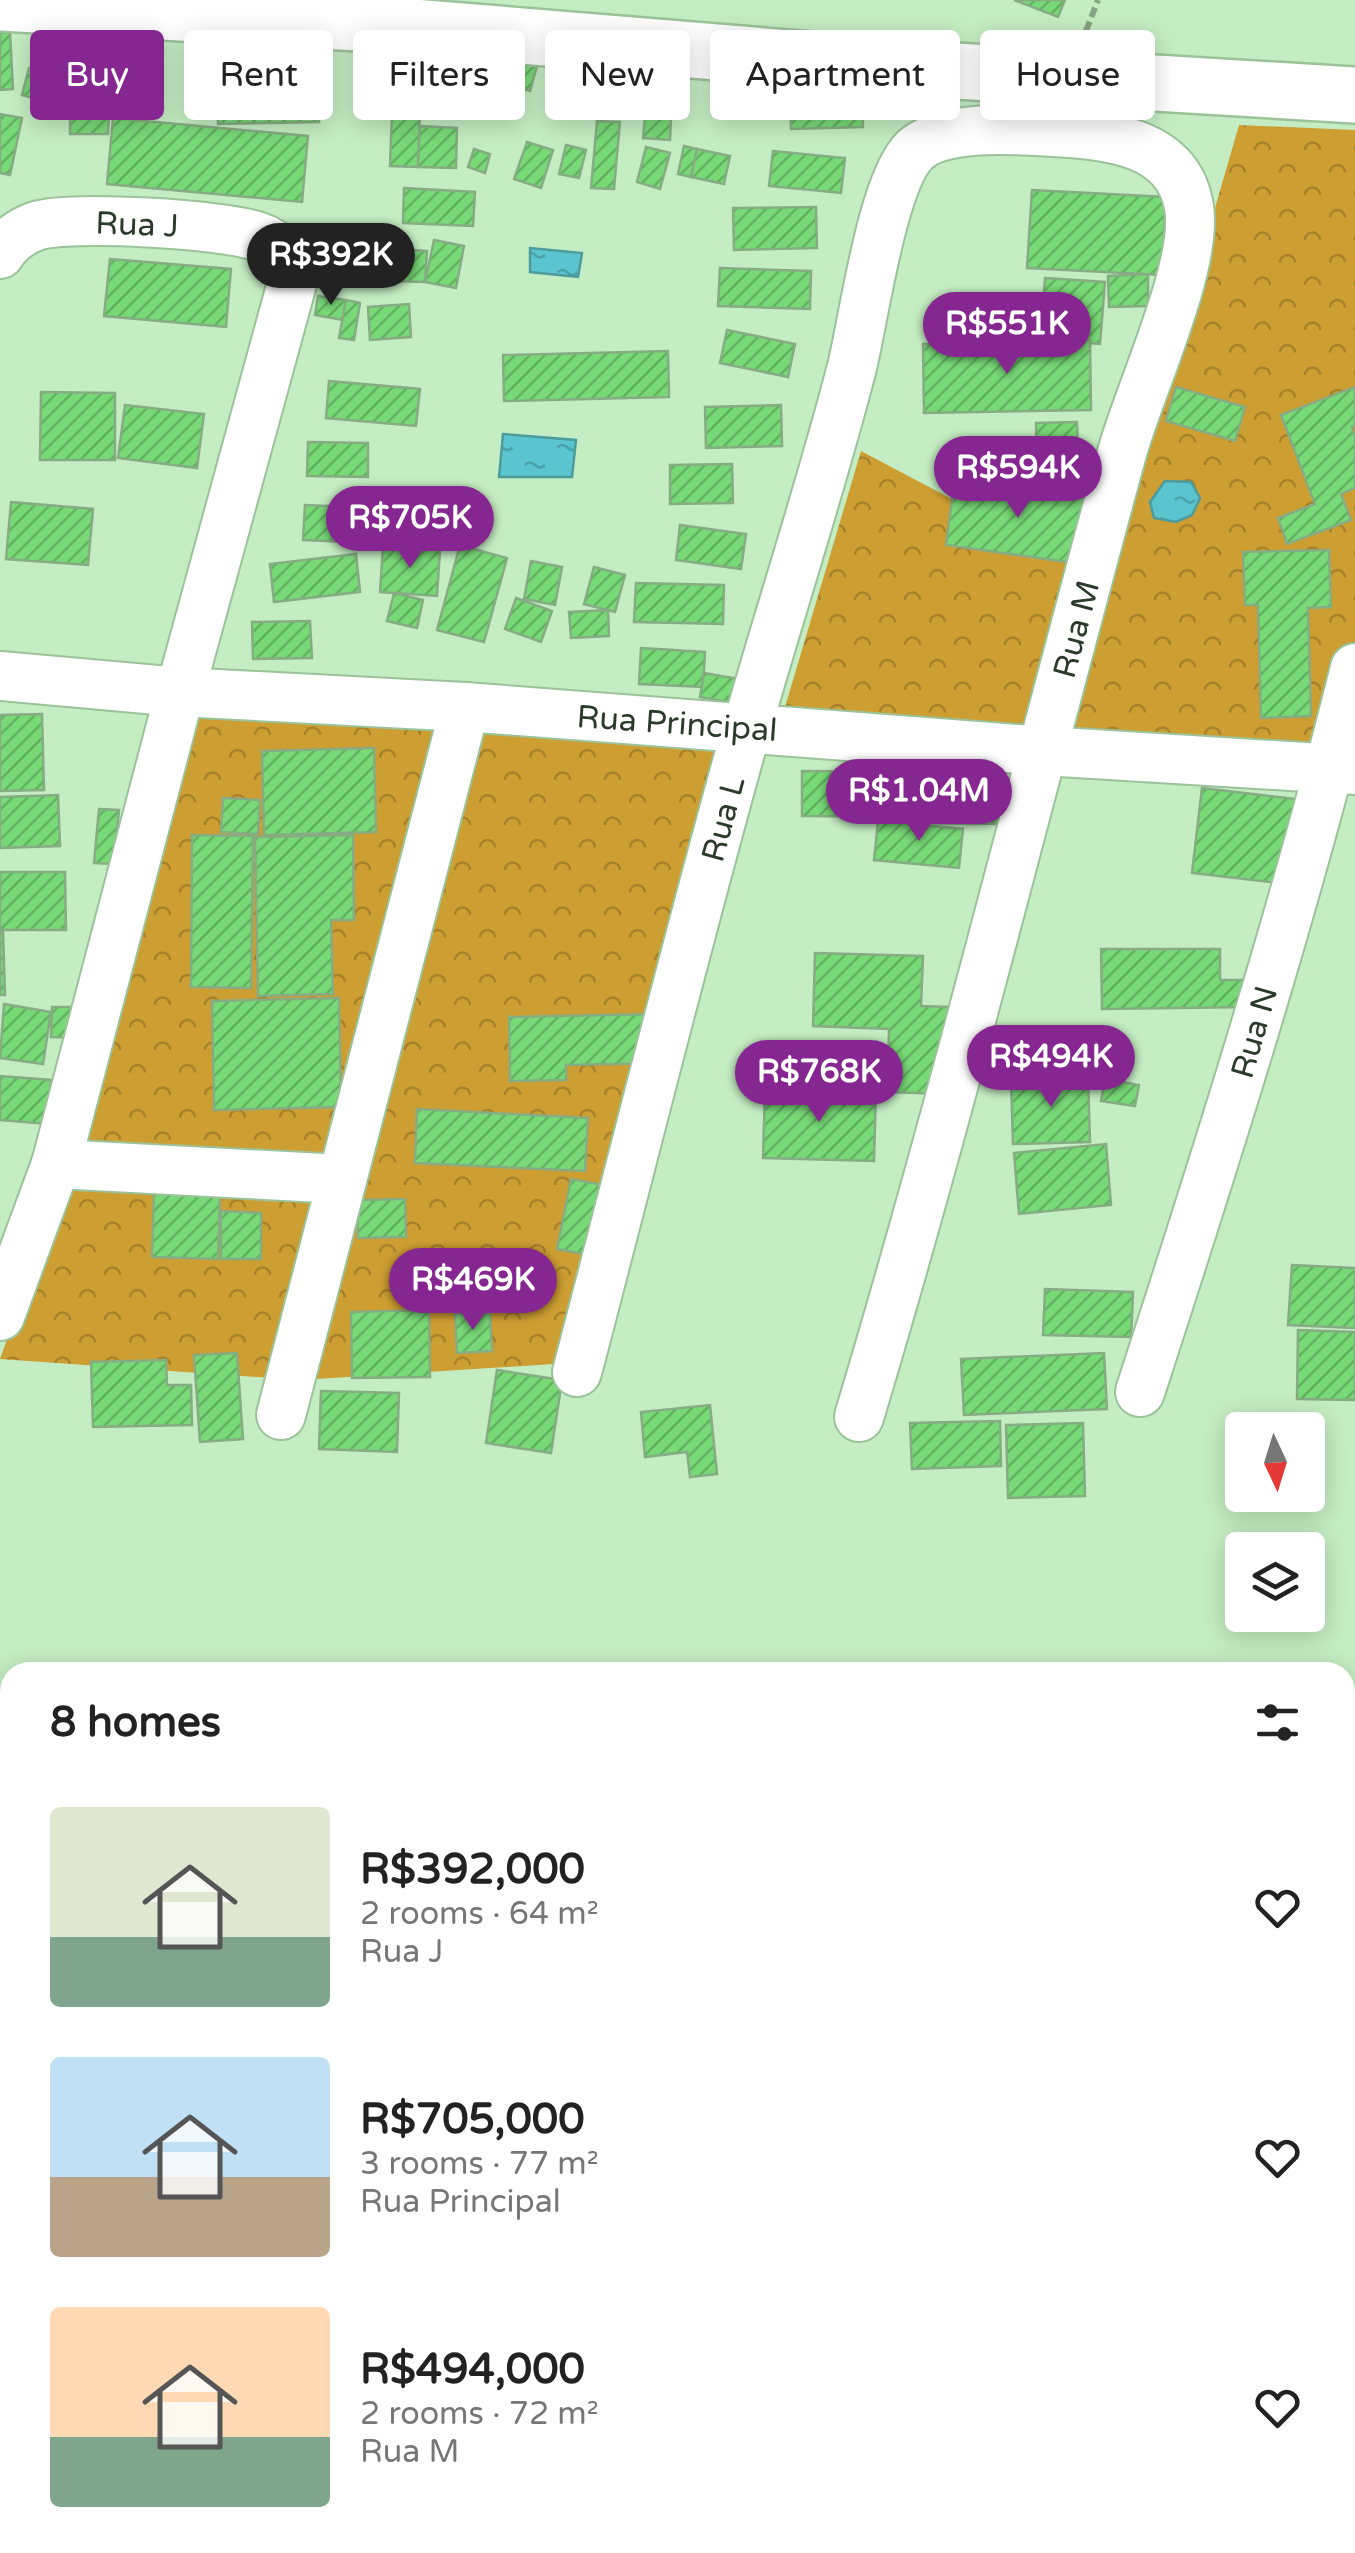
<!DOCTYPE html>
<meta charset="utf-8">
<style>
body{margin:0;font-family:"Varela Round",sans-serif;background:#f2f2f2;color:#222;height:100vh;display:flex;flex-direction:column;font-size:38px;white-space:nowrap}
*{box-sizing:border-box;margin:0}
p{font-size:32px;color:#767676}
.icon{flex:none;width:55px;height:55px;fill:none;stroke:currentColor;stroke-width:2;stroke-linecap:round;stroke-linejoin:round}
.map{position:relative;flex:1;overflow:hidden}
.panel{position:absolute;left:0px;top:1662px;width:1355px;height:892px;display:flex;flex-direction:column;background:#fff;border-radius:30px 30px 0 0;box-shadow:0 5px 25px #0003}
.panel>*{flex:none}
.banner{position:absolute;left:30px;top:30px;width:1295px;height:90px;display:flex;gap:20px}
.needle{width:65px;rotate:176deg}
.controls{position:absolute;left:1225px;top:1412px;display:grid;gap:20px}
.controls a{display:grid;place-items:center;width:100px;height:100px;border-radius:10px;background:#fff;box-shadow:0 5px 25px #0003;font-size:50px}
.price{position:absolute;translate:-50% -85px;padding:0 22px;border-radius:35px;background:#862690;color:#fff;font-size:32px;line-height:65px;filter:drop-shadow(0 2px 5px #0008)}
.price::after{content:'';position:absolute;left:50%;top:60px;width:30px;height:22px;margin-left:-15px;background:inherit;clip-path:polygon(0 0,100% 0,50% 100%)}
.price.on{background:#222;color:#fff}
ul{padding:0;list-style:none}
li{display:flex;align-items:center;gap:30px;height:250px;padding:0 50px}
li span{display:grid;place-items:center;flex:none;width:280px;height:200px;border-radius:10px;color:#555}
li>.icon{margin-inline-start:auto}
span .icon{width:120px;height:120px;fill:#fffc;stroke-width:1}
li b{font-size:42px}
h2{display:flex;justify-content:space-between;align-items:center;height:120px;padding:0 50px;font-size:42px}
.tag{padding:0 35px;border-radius:10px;background:#fff;box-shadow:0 5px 25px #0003;font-size:35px;line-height:90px}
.tag.on{background:#862690;color:#fff}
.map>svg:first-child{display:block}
.forest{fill:url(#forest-crowns)}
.water{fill:url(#water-ripples);stroke:#4c9c9e;stroke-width:2.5}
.building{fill:url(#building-hatch);stroke:#86ac84;stroke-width:2.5}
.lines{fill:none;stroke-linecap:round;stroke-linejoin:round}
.street-casing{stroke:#9bc39a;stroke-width:52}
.secondary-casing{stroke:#9bc39a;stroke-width:60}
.path{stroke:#87a586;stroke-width:6;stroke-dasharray:10 5;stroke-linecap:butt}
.street{stroke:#fff;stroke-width:48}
.secondary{stroke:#fff;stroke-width:55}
.labels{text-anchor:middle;stroke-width:8;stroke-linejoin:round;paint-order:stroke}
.street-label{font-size:32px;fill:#2b3b2b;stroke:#fff}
</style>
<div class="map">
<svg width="1355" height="2553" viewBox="0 0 1355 2553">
<defs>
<pattern id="forest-crowns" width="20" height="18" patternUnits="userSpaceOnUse" patternTransform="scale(2.5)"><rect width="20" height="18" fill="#cd9e32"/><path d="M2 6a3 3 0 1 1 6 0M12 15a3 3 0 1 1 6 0" fill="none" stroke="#a7822b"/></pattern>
<pattern id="water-ripples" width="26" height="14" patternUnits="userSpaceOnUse" patternTransform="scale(2.5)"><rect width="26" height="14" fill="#5ac5cf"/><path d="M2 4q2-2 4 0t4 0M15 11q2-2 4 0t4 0" fill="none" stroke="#4ba1a8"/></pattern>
<pattern id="building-hatch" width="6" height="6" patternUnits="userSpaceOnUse" patternTransform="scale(2.5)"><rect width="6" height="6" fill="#78da77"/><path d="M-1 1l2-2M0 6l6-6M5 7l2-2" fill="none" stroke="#63b262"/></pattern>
</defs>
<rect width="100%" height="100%" fill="#c5edc3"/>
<g class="forest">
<polygon points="1239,125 1355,130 1355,752 1065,727"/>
<polygon points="861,451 1071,562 1030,726 785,707"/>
<polygon points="189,704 719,750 554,1364 300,1380 0,1359 64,1179"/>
</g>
<g class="water">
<polygon points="530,248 582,253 578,277 530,272"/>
<polygon points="503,434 576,440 572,477 499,477"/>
<polygon points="1165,481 1191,482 1200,498 1192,515 1176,522 1154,518 1150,502"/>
</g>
<g class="building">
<polygon points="1014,0 1065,0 1058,17"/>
<polygon points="42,25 88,32 81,73 35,66"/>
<polygon points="10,32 13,89 0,90 0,33"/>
<polygon points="318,54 319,122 218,124 217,56"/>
<polygon points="499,55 537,66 530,91 492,81"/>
<polygon points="423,63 488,67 487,108 421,105"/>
<polygon points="29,68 81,81 73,109 22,95"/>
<rect x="488" y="89" width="29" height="17"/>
<polygon points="862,90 863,127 791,129 790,92"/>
<polygon points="70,112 109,113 108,134 70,134"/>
<polygon points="392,113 420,113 418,167 390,166"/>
<polygon points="0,114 22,118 10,175 0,173"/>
<polygon points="645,116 671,119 670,140 643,138"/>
<polygon points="113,118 308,136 302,202 107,184"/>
<polygon points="597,121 620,122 614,189 591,188"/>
<polygon points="420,126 457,128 456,168 418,167"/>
<polygon points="527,142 553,150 541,188 514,179"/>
<polygon points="566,145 586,150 579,178 559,174"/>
<polygon points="684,146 697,149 691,177 678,174"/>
<polygon points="646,147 670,153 660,189 637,182"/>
<polygon points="474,149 490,154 485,173 468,167"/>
<polygon points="697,149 730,156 724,184 691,177"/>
<polygon points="773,151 845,158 841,193 769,186"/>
<polygon points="404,188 475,192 473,226 403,223"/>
<polygon points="1032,190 1166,197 1162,275 1027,268"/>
<polygon points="816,207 817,248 734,250 733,208"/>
<polygon points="434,240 464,246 456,288 425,282"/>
<polygon points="390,249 427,251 425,282 389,281"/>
<polygon points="110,259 231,269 226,327 104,316"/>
<polygon points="720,268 811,271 810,309 718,306"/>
<polygon points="1148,274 1148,306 1109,307 1108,276"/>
<polygon points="1045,278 1105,282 1100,344 1040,339"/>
<polygon points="318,296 346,300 343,320 315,315"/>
<polygon points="346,300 360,303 354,340 339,338"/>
<polygon points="409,304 411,337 370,340 368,307"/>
<polygon points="727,330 795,344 788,377 720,363"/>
<polygon points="1090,340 1091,410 924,413 923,344"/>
<polygon points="668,351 669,397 504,401 503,355"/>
<polygon points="329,381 420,389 416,426 326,418"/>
<polygon points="1176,387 1245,407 1235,441 1166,421"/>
<polygon points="1355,387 1355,426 1352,427 1355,437 1355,488 1341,494 1351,520 1287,544 1278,518 1315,504 1281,415"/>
<polygon points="41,392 115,393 115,460 40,460"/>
<polygon points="125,405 204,414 197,468 118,458"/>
<polygon points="781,405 782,446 706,448 705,407"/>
<polygon points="1077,422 1079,478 1037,479 1036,423"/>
<polygon points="308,442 368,443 368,477 307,476"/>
<polygon points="732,464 733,503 670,504 670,465"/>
<polygon points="955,478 1091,497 1081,564 946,545"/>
<polygon points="11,502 93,509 88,565 6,559"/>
<polygon points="305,505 349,507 347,542 303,540"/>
<polygon points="680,525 746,534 741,569 676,560"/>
<polygon points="460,545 507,558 484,642 437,630"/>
<polygon points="383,546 440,550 437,596 380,592"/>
<polygon points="1329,550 1331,607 1308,608 1311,716 1261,718 1258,605 1245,605 1243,552"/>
<polygon points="356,554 360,592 274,602 270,564"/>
<polygon points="531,561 562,567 555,605 524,599"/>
<polygon points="594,567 625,575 615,612 584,604"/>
<polygon points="636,583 724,585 723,624 634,622"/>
<polygon points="394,593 423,600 417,628 387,621"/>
<polygon points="516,598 552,611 541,642 505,629"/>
<polygon points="608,610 609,636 571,638 569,612"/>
<polygon points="310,621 312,658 253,659 252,622"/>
<polygon points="641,648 705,652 703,687 639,684"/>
<polygon points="704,673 744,680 739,704 700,697"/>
<polygon points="42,714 44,790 0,791 0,715"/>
<polygon points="374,748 376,832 264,835 262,751"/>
<polygon points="802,771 919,772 919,817 802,816"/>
<polygon points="924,778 1007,780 1006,824 922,823"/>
<polygon points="1202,788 1305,800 1295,885 1192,873"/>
<polygon points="58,795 60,846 0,848 0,797"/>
<polygon points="223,798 260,800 258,834 221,832"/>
<polygon points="99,809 119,810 114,864 94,863"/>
<polygon points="878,821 963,829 959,868 874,860"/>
<polygon points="192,835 253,836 251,988 191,987"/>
<polygon points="353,835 354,920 331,920 333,994 258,996 255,837"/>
<polygon points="0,872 65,872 66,930 0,930"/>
<polygon points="0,931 3,931 5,995 0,995"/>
<polygon points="1101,949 1220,949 1220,980 1251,980 1251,1007 1102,1009"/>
<polygon points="815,953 923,956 921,1006 948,1007 946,1094 887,1092 889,1029 813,1026"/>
<polygon points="339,998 341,1107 214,1110 212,1001"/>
<polygon points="4,1004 51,1012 43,1064 0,1058"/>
<polygon points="52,1007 80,1007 79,1038 51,1037"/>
<polygon points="656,1014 657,1063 566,1065 566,1080 510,1081 509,1017"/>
<polygon points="0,1076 51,1080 47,1124 0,1120"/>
<polygon points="1088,1076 1090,1142 1013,1144 1011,1079"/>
<polygon points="1105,1079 1139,1085 1135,1106 1101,1101"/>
<polygon points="765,1089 876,1092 874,1161 763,1158"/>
<polygon points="417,1109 588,1118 585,1171 415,1163"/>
<polygon points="1106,1144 1111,1205 1019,1214 1014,1153"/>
<polygon points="571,1179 609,1186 595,1256 557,1249"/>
<polygon points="154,1193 220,1195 218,1259 152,1257"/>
<polygon points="405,1199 406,1237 358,1238 357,1200"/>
<polygon points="221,1211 261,1213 261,1259 221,1259"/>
<polygon points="1292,1265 1355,1268 1355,1328 1288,1325"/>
<polygon points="1045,1289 1133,1292 1131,1337 1043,1335"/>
<polygon points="429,1310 430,1377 352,1378 351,1312"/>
<polygon points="490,1313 492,1351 457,1353 455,1314"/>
<polygon points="1298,1330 1355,1332 1355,1400 1297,1399"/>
<polygon points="237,1353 243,1439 200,1442 194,1355"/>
<polygon points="1104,1353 1107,1409 964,1415 961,1359"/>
<polygon points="166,1360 167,1385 191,1385 192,1425 93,1427 91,1362"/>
<polygon points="497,1370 562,1380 551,1453 486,1443"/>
<polygon points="321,1391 399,1393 397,1452 319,1449"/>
<polygon points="710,1405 717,1474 690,1477 687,1452 645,1457 641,1412"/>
<polygon points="1000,1421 1001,1466 912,1469 910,1423"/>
<polygon points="1083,1423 1085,1496 1008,1498 1006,1425"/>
</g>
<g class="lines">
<g class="street-casing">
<g id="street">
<path d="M0,254c8,-13 22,-23 36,-28 32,-11 190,-2 223,11 19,6 28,21 35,39l-114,416 -124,472 -56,152"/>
<polyline points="0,676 180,692 465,707 1044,751 1355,770"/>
<polyline points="56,1164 342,1179"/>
<path d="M577,1372c57,-216 110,-433 171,-648 34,-119 73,-237 104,-357 12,-49 30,-185 63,-217 28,-26 101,-20 138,-18 55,3 125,9 136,75 10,58 -50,184 -67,246 -88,321 -167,645 -263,964"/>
<path d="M1140,1392c78,-240 154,-480 215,-724"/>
<polyline points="281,1415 465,707"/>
</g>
</g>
<g class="secondary-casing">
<polyline id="secondary" points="0,3 377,24 923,69 1355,95"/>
</g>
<polyline class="path" points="1086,31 1098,0"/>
<use href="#street" class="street"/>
<use href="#secondary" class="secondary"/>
</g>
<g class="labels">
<g class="street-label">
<text transform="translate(137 224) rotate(2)" y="11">Rua J</text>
<text transform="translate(1076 629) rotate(-75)" y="11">Rua M</text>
<text transform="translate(677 723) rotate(4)" y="11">Rua Principal</text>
<text transform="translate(723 819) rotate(-75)" y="11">Rua L</text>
<text transform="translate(1254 1032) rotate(-74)" y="11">Rua N</text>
</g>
</g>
</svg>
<div class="controls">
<a><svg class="needle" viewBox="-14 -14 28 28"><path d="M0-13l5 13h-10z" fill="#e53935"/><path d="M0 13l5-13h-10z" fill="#767676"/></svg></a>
<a><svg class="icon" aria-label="layers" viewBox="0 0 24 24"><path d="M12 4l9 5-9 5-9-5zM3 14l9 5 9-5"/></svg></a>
</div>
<b class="price on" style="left:331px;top:308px">R$392K</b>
<b class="price" style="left:1007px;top:377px">R$551K</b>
<b class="price" style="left:1018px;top:521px">R$594K</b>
<b class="price" style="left:410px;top:571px">R$705K</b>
<b class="price" style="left:919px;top:844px">R$1.04M</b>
<b class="price" style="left:1051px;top:1110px">R$494K</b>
<b class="price" style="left:819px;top:1125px">R$768K</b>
<b class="price" style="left:473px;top:1333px">R$469K</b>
<div class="banner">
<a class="tag on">Buy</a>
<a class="tag">Rent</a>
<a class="tag">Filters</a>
<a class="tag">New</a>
<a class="tag">Apartment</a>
<a class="tag">House</a>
</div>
<section class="panel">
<h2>8 homes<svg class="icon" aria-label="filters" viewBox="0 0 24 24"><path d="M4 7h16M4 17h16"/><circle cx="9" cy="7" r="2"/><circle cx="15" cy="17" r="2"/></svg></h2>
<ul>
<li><span style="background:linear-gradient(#dfe7d0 65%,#7fa58c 0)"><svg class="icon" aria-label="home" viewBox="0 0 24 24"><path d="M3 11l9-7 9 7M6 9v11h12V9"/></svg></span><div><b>R$392,000</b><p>2 rooms · 64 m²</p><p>Rua J</p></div><svg class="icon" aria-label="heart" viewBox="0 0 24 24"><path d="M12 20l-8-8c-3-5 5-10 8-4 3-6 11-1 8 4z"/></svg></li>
<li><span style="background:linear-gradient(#bfe0f5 60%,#b9a48a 0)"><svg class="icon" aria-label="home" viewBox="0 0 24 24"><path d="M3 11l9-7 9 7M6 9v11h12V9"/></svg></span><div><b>R$705,000</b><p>3 rooms · 77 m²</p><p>Rua Principal</p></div><svg class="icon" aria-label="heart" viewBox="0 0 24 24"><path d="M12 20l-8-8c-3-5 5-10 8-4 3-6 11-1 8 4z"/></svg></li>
<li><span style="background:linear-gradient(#ffd9b3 65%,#7fa58c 0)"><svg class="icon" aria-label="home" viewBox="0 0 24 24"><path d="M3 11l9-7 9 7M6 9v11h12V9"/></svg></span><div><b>R$494,000</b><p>2 rooms · 72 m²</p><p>Rua M</p></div><svg class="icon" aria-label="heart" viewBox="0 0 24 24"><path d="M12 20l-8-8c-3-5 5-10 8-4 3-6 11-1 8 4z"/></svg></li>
</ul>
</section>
</div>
